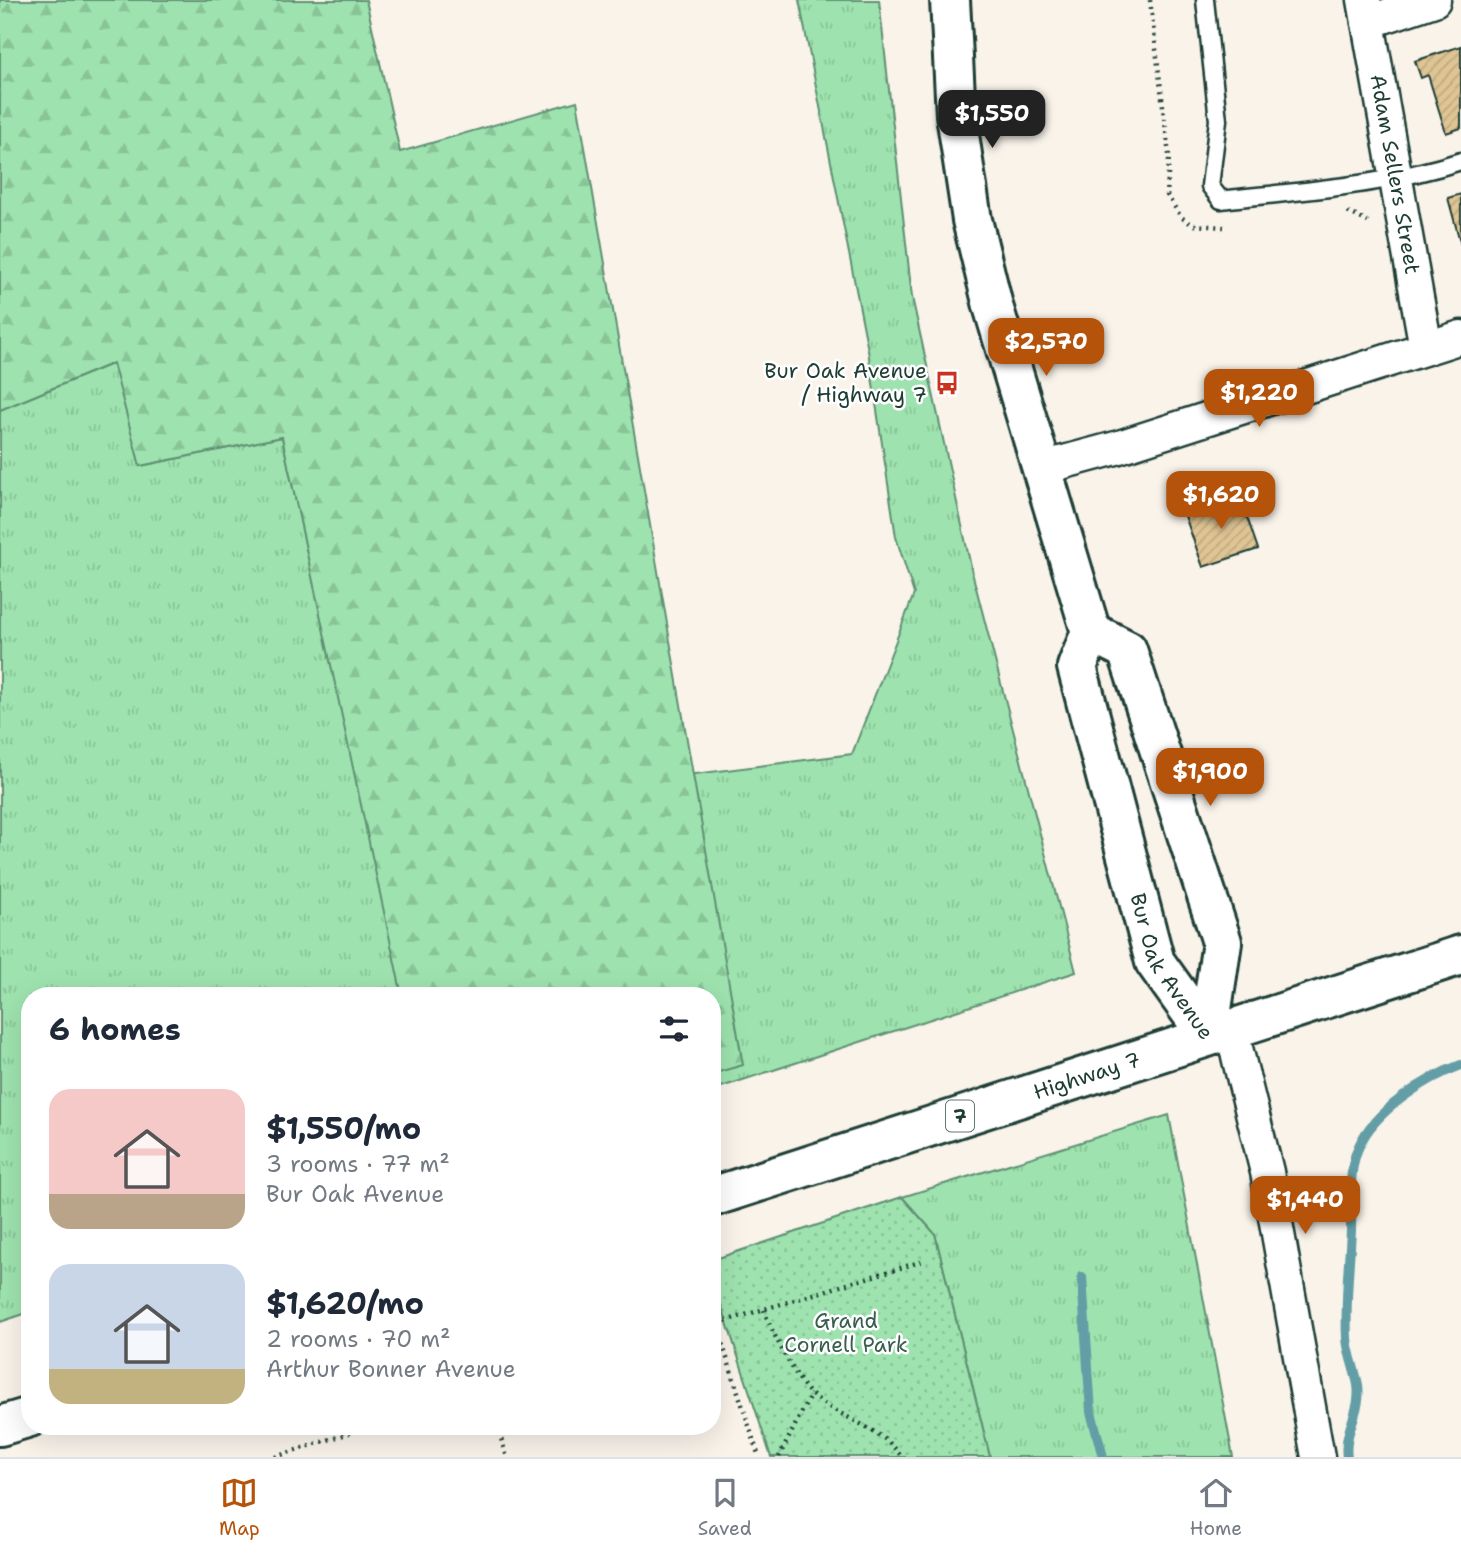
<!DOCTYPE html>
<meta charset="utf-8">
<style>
body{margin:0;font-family:"Shantell Sans",sans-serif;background:#f6f6f7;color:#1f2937;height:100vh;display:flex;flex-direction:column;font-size:26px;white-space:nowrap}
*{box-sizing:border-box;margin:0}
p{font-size:23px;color:#747a83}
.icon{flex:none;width:38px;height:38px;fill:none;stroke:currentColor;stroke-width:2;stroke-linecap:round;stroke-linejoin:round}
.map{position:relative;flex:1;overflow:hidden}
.side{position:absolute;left:21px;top:987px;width:700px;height:448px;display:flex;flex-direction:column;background:#fff;border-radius:28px;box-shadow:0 7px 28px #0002}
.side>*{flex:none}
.price{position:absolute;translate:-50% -60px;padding:0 16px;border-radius:14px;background:#b45309;color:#fff;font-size:23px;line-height:46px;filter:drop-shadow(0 2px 4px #0008)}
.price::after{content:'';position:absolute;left:50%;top:42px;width:21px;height:16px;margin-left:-10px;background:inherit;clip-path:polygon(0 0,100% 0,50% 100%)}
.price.active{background:#222;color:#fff}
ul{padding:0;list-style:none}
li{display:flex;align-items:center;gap:21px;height:175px;padding:0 28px}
li span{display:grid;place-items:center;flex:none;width:196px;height:140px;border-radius:21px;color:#555}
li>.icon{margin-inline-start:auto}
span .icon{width:84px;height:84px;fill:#fffc;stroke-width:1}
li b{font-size:30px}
h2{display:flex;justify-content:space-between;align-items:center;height:84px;padding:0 28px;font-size:30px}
.tab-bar{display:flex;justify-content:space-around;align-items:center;height:98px;border-top:2px solid #e0e1e3;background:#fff;font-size:19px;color:#747a83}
.tab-bar a{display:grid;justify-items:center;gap:4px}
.tab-bar .active{color:#b45309}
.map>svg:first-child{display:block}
.grass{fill:url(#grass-tufts);stroke:#5e9072;stroke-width:2}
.forest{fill:url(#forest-firs);stroke:#5e9072;stroke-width:2}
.park{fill:url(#park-dots);stroke:#5e9072;stroke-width:2}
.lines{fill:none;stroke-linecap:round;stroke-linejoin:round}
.stream{stroke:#649ea6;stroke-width:10}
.building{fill:url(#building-hatch);stroke:#1f3d34;stroke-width:2}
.lane-casing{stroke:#1f3d34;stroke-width:21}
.street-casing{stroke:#1f3d34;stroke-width:37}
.secondary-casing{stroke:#1f3d34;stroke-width:44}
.primary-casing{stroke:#1f3d34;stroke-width:44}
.path{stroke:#1f3d34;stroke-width:4.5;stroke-dasharray:2 5;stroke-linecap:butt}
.lane{stroke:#fff;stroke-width:16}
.street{stroke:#fff;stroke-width:32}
.secondary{stroke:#fff;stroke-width:38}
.primary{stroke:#fff;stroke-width:38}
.labels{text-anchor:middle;stroke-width:5;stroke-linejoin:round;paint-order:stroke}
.shield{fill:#fff;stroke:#627771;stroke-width:2}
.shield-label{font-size:19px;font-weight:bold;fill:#1f3d34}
.street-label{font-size:21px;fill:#1f3d34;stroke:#fff}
.poi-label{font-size:21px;fill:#1f3d34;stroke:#fff;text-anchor:end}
.park-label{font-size:21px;fill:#385e4d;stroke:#fff}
</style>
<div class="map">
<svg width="1461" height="1457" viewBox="0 0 1461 1457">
<defs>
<pattern id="grass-tufts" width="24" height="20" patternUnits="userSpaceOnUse" patternTransform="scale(1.75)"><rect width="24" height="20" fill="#9ee3af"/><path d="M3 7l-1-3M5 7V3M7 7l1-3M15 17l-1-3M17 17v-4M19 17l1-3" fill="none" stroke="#88c497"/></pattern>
<pattern id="forest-firs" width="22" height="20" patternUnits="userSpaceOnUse" patternTransform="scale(1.75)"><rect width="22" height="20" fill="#9ee3af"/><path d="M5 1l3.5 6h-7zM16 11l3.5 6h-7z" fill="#88c497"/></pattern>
<pattern id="park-dots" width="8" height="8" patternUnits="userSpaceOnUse" patternTransform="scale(1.75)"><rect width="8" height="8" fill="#9ee3af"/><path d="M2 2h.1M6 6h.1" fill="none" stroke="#88c497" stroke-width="1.8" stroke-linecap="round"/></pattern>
<pattern id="building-hatch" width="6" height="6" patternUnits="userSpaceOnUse" patternTransform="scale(1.75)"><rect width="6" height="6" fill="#dfc494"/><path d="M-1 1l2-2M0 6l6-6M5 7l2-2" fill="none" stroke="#bfa980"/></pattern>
</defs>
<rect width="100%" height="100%" fill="#f9f3ea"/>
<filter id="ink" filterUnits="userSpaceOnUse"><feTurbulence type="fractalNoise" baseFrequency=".0143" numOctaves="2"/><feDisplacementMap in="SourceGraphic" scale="14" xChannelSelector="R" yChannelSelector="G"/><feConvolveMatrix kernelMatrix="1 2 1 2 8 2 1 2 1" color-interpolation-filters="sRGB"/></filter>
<g filter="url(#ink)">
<g class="grass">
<polygon points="799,0 879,0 912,297 973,576 1076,972 712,1090 712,996 30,996 30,1312 0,1322 0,410 114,363 140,466 282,437 364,816 852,754 914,594 896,537 868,350"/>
<polygon points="1169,1115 1233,1457 990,1457 935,1234 902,1197"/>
</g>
<polygon class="forest" points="0,0 366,0 400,152 577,101 743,1065 712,1074 712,996 402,996 282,437 140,466 113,363 0,410"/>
<polygon class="park" points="902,1197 935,1234 990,1457 771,1457 712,1277 712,1260"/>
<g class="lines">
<g class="stream">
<polyline points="1082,1277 1091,1412 1103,1457"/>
<path d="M1347,1457c-4,-27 15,-45 11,-72 -3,-16 -10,-31 -11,-47 -2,-37 2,-71 4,-107 1,-27 -4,-60 8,-85 15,-35 67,-68 102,-81"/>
</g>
</g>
<g class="building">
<polygon points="1461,46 1461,128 1446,133 1428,75 1421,78 1415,61"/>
<polygon points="1461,194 1461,245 1448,198"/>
<polygon points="1239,494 1258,549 1203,567 1184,513"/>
</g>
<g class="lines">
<g class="lane-casing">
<path id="lane" d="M1205,0l13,120 -8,66 11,14c80,-9 163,-14 240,-39"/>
</g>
<g class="street-casing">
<g id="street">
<path id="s1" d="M1364,0l62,348"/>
<polyline points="1368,22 1434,0"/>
<polyline points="1042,468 1116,448 1461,337"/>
<polyline points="1231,1028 1267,1172 1318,1457"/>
</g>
</g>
<g class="secondary-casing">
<g id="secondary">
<path id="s2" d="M950,0l6,115 16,105 21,86 98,326 -14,35 78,295 53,74"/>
<polyline points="1091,632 1127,650 1222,942 1208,1036"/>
</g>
</g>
<g class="primary-casing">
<g id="primary">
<path id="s3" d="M712,1197l749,-242"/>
<polyline points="0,1426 30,1417"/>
</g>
</g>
<g class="path">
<polyline points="1150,0 1169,155 1167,195 1181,217 1193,225 1224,227"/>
<polyline points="1348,212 1368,222"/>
<path d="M764,1310c6,19 34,73 48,85 29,24 68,31 90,62"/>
<polyline points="716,1324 759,1457"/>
<polyline points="712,1325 923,1261"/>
<polyline points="497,1426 507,1457"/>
<polyline points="275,1457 371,1426"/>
<polyline points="779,1457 811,1394"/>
</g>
<use href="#lane" class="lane"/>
<use href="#street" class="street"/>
<use href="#secondary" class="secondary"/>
<use href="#primary" class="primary"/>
</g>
</g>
<defs>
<g id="bus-bare" transform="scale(1.89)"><path d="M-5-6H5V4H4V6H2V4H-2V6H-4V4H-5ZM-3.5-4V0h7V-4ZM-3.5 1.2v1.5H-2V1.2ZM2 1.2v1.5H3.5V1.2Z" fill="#c8321e" stroke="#fff" stroke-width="2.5" paint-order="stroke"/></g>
</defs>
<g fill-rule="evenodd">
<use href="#bus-bare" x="947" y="383"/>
</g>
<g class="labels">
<rect class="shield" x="946" y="1100.5" width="28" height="31" rx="5"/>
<g class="shield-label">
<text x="960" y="1123">7</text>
</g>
<g class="street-label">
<text dy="7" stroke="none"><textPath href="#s1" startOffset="177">Adam Sellers Street</textPath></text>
<text dy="7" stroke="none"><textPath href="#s2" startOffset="1004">Bur Oak Avenue</textPath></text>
<text dy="7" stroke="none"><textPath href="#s3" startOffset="394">Highway 7</textPath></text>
</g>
<g class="poi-label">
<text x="927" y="378">Bur Oak Avenue<tspan x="927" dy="24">/ Highway 7</tspan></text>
</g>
<g class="park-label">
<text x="846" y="1328">Grand<tspan x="846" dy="24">Cornell Park</tspan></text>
</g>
</g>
</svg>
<b class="price active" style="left:992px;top:150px">$1,550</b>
<b class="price" style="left:1046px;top:378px">$2,570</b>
<b class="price" style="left:1259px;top:429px">$1,220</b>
<b class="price" style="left:1221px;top:531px">$1,620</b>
<b class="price" style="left:1210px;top:808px">$1,900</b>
<b class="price" style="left:1305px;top:1236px">$1,440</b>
<section class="side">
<h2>6 homes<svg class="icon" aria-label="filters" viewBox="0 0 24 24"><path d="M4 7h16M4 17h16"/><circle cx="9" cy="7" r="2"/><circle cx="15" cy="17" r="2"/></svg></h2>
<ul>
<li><span style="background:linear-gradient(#f6c9c9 75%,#b9a48a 0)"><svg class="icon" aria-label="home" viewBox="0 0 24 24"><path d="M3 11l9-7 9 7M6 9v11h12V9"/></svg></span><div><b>$1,550/mo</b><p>3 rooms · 77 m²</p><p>Bur Oak Avenue</p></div></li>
<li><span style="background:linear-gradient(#c9d6e8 75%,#c2b280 0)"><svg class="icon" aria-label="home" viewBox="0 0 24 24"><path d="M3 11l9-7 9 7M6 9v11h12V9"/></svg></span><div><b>$1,620/mo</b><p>2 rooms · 70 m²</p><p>Arthur Bonner Avenue</p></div></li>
</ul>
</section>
</div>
<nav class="tab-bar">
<a class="active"><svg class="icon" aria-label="map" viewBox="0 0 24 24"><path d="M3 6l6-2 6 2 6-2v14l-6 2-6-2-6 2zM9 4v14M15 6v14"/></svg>Map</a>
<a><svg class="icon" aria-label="saved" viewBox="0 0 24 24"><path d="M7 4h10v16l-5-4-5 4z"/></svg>Saved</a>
<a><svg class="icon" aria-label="home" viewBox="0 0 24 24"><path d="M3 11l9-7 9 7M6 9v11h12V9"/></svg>Home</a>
</nav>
